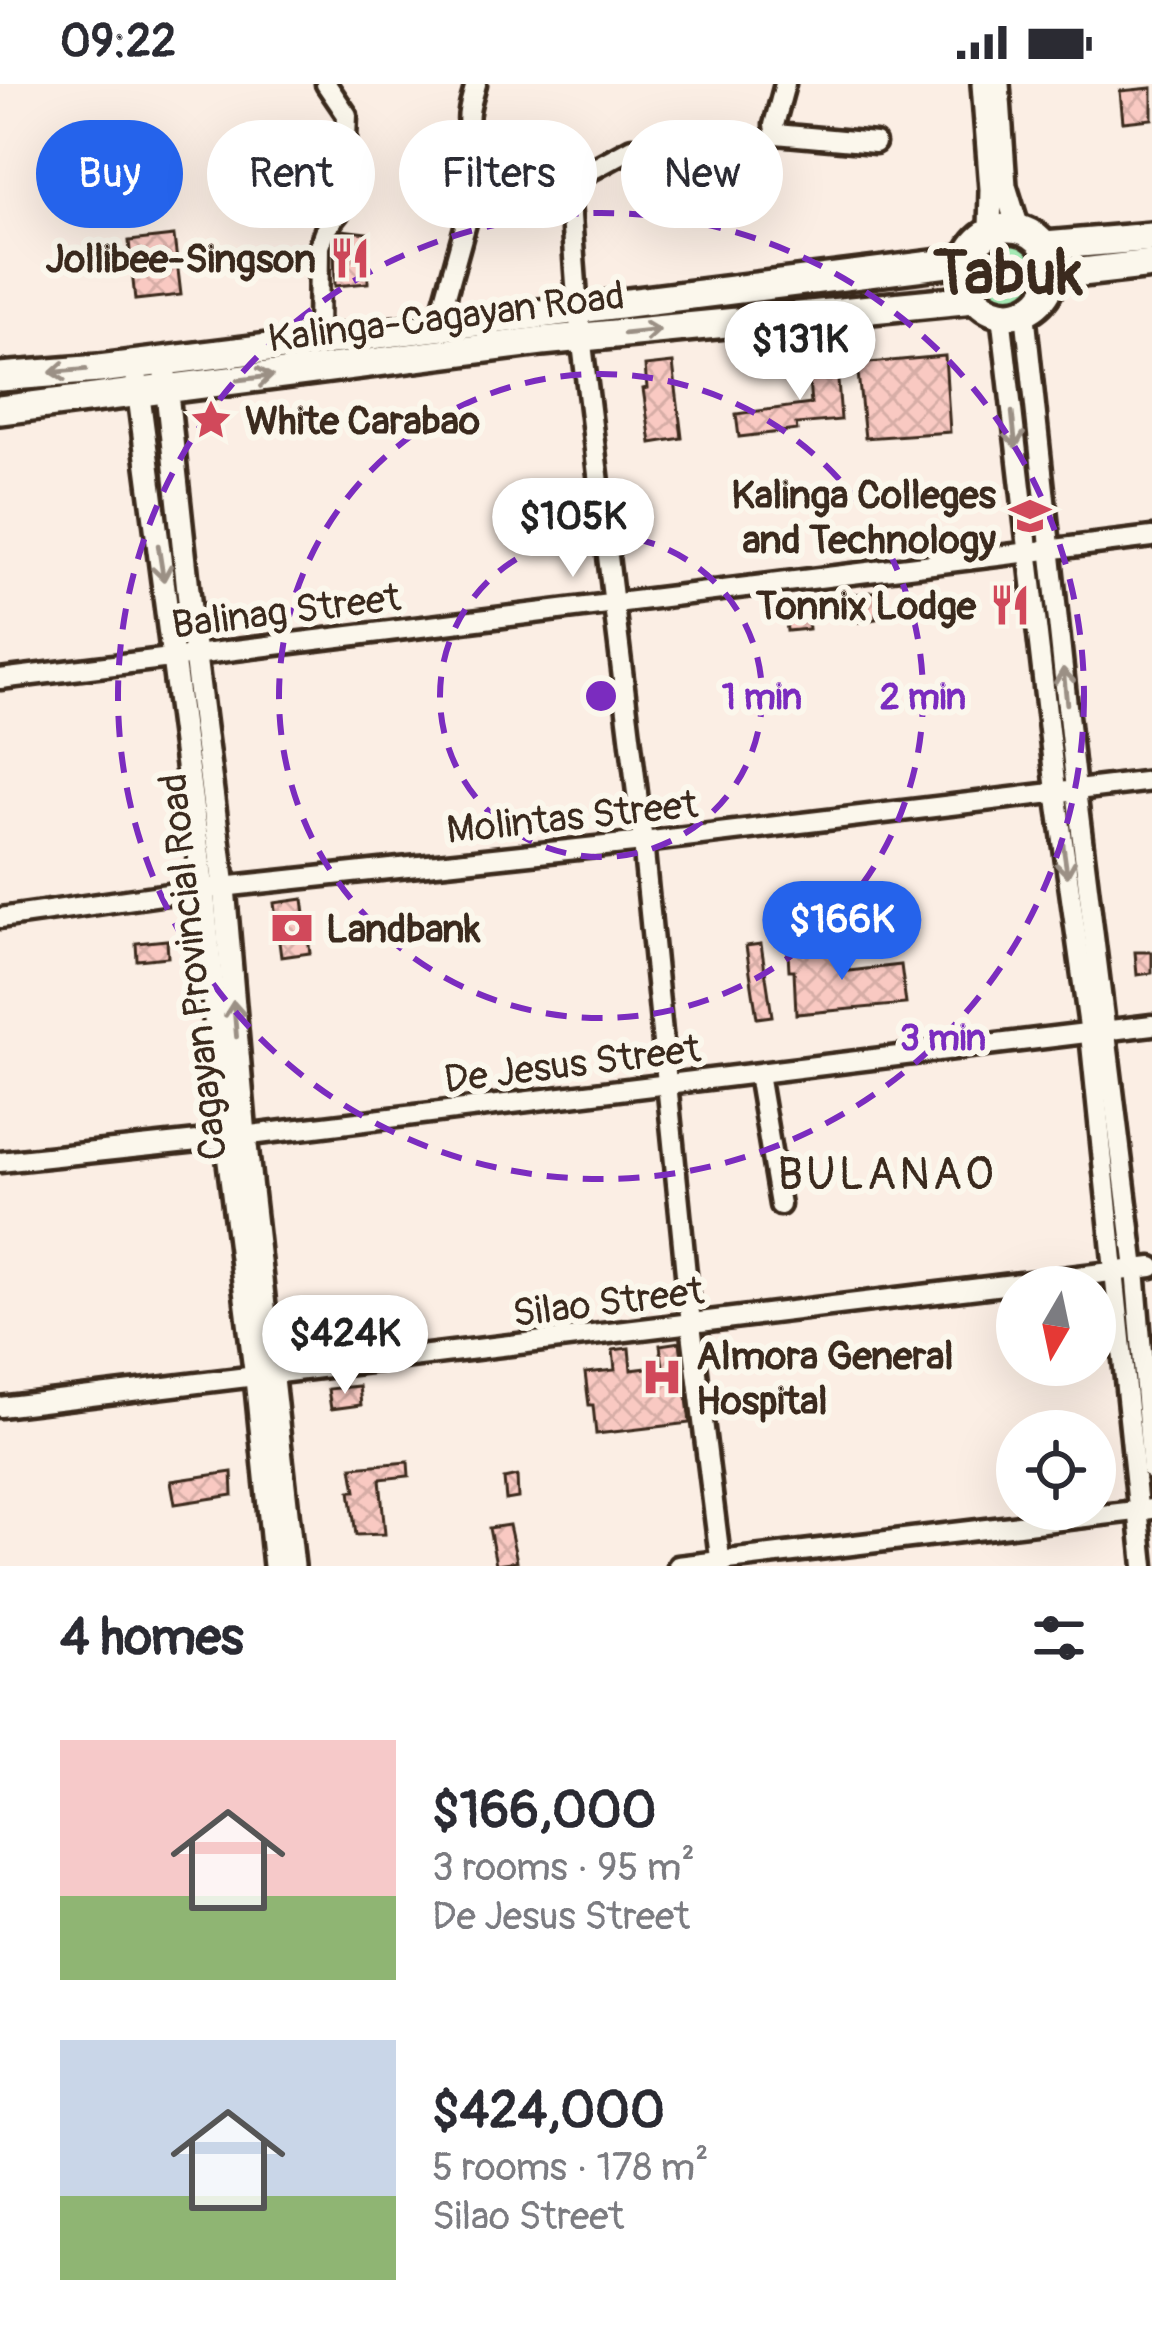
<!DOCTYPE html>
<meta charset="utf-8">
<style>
body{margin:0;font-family:Pangolin,sans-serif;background:#f7f7f7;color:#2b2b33;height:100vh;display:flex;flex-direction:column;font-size:45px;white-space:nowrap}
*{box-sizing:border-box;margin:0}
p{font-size:39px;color:#7c7c81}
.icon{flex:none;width:66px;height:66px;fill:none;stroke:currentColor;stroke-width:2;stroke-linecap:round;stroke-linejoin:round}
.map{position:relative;height:1482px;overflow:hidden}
.side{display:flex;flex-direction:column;background:#fff;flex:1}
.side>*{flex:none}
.top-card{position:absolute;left:36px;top:36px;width:1080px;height:108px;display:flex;gap:24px}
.needle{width:78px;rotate:189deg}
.fabs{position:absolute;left:996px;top:1182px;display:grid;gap:24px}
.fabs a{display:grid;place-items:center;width:120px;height:120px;border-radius:50%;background:#fff;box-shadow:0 12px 48px #0002;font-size:60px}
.price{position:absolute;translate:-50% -102px;padding:0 27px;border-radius:42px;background:#fff;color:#222;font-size:39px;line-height:78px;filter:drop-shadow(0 3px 6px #0008)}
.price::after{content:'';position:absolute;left:50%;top:72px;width:36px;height:27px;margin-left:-18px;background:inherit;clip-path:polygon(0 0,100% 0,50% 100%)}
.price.active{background:#2563eb;color:#fff}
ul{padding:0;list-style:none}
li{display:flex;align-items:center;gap:36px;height:300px;padding:0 60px}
li span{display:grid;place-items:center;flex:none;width:336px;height:240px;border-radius:0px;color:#555}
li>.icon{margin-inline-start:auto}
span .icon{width:144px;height:144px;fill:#fffc;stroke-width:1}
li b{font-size:51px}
h2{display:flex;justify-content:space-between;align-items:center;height:144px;padding:0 60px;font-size:51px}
.pill{padding:0 42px;border-radius:54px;background:#fff;box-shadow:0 12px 48px #0002;font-size:42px;line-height:108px}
.pill.active{background:#2563eb;color:#fff}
.status{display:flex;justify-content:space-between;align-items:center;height:84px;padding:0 60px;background:#fff;direction:ltr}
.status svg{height:33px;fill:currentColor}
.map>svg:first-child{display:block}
.green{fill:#a4e9b4;stroke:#708a69;stroke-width:3}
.building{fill:url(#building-cross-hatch);stroke:#3b2a1e;stroke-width:3}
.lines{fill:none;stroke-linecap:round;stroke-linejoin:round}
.minor-casing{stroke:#3b2a1e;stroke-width:27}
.major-casing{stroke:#3b2a1e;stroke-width:30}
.highway-casing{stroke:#3b2a1e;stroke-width:36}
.minor{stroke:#fbf7ec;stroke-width:18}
.major{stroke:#fbf7ec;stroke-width:21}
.highway{stroke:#fbf7ec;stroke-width:27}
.oneway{stroke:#9b9085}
.ring{fill:none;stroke:#7b2cbf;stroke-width:6;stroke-dasharray:21 15}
.labels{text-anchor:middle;stroke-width:12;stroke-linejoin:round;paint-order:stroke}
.poi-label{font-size:39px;font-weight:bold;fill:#3b2a1e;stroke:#fbf7ec;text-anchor:end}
.street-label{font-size:39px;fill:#3b2a1e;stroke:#fbf7ec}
.quarter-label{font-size:45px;letter-spacing:3px;fill:#3b2a1e;stroke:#fbf7ec}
.town-label{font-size:63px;font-weight:bold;fill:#3b2a1e;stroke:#fbf7ec}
.centre{fill:#7b2cbf;stroke:#fbf7ec;stroke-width:6}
.ring-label{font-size:36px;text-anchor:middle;font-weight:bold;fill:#7b2cbf;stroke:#fbf7ec;stroke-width:12;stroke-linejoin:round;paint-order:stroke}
</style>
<div class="status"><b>09:22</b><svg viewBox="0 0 49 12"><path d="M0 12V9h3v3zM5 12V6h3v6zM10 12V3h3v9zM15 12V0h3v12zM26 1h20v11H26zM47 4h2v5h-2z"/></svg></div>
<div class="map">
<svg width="1152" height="1482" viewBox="0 0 1152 1482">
<defs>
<pattern id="building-cross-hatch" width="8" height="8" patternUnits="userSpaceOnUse" patternTransform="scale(3)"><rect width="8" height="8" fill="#f9c9c2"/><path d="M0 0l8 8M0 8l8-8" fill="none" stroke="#d6ada6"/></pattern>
</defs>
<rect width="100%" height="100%" fill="#fbeee4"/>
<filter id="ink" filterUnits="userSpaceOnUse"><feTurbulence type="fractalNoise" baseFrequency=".00833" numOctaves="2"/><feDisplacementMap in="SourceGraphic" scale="24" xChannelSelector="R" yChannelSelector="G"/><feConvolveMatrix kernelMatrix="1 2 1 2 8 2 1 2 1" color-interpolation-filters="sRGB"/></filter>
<g filter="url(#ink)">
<circle class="green" cx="1009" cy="187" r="29"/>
<g class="building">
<polygon points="1152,4 1152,35 1123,38 1120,7"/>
<polygon points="342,146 367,149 368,199 335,202 334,160"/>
<polygon points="174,152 181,211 135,216 129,157"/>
<polygon points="836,270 841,336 796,340 797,346 739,353 736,330 811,320 807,272"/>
<polygon points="945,272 950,348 865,354 857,280"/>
<polygon points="673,279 682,354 651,359 643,305 647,304 645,282"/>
<polygon points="880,507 883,528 876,529 876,535 859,538 855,510"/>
<polygon points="806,514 809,545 787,547 784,516"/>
<polygon points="303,815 310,869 281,873 274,819"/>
<polygon points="167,856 168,873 137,876 136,859"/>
<polygon points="761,860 772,932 757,934 746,862"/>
<polygon points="843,862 849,887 901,881 906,920 796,930 794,886 789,886 788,868"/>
<polygon points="1135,868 1152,868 1152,889 1137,891"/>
<polygon points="680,1258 690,1339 596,1350 593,1321 589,1321 585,1289 615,1286 613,1266 629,1264 631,1286 663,1282 660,1261"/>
<polygon points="359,1302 361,1321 331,1325 328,1305"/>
<polygon points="408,1378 409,1392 380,1395 385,1450 356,1451 350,1407 356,1407 352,1383"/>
<polygon points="232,1388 233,1411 175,1420 171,1397"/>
<polygon points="517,1392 518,1414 506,1416 504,1395"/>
<polygon points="509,1441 517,1477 496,1480 489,1444"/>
</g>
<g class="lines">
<g class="minor-casing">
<g id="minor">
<polyline points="785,0 774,41 776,50 875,59"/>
<polyline points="632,64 582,91 577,97 570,119 578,227 643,758 691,1240 721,1482"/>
<polyline points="1025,228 1076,706 1135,1185 1152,1386"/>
<polyline points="1001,230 1056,707 1090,950 1144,1482"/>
<path d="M437,244l49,-177c-4,-14 -13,-14 -17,-25 -3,-12 4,-30 7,-42"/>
<polyline points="318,258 319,162 325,146 343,123 347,31 326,0"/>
<polyline points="0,595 1152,453"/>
<polyline points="0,834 203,805 643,758 1152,697"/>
<polyline points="758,990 780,1121"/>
<polyline points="0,1078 226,1054 1152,941"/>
<polyline points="0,1323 1152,1183"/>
<polyline points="678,1482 1152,1425"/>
</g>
</g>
<g class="major-casing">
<g id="major">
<polyline points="983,0 991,105 990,146"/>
<polyline points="998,0 1005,102 1018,144"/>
<polyline points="165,290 195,572 224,803 245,1052 293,1482"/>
<polyline points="137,297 203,805 226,1054 256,1294 275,1482"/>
</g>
</g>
<g class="highway-casing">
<g id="highway">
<circle cx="1009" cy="187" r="43"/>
<polyline points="1045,162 1152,153"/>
<polyline points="1052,196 1073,189 1152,180"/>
<polyline points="0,293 99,285 948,179 968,172"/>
<polyline points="0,326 542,257 974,215"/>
</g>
</g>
<use href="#minor" class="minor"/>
<use href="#major" class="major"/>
<use href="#highway" class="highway"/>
</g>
<defs><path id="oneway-shaft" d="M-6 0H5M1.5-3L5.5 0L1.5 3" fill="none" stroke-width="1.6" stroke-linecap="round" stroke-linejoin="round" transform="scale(3)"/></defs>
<g class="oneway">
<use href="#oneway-shaft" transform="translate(642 248) rotate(-6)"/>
<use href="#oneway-shaft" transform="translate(68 287) rotate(175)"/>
<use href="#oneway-shaft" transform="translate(255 294) rotate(-7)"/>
<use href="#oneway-shaft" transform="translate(1014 346) rotate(84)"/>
<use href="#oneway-shaft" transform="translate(161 479) rotate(81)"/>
<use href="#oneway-shaft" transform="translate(1065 602) rotate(-96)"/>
<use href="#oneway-shaft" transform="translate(1065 775) rotate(82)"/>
<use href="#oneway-shaft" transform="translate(235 935) rotate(-95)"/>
</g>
</g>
<g class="ring">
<circle cx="601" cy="612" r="161"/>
<circle cx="601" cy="612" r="322"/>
<circle cx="601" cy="612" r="483"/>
</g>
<defs>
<g id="restaurant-bare" transform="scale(3.24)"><path d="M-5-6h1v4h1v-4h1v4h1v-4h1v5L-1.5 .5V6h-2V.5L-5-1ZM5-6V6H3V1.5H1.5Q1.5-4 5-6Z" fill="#d1495b" stroke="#fbf7ec" stroke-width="2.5" paint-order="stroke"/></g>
<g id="sight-bare" transform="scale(3.24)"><path d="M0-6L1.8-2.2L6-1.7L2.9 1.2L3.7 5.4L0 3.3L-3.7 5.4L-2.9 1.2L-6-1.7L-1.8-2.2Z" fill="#d1495b" stroke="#fbf7ec" stroke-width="2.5" paint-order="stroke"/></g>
<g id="university-bare" transform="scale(3.24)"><path d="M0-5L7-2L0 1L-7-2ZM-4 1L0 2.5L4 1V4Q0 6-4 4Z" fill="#d1495b" stroke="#fbf7ec" stroke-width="2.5" paint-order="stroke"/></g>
<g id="bank-bare" transform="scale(3.24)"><path d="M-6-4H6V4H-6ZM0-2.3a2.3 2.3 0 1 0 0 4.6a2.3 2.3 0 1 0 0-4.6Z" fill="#d1495b" stroke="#fbf7ec" stroke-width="2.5" paint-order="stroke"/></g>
<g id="hospital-bare" transform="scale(3.24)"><path d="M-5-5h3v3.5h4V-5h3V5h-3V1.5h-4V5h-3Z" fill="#d1495b" stroke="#fbf7ec" stroke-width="2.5" paint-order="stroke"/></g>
</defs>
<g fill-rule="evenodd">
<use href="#restaurant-bare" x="350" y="174"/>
<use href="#sight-bare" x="211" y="336"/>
<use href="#university-bare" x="1030" y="432"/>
<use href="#restaurant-bare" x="1010" y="521"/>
<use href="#bank-bare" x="292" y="844"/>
<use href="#hospital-bare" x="662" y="1293"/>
</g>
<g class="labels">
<g class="poi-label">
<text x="316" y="188">Jollibee-Singson</text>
<text x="245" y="350" text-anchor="start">White Carabao</text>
<text x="996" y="424">Kalinga Colleges<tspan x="996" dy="45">and Technology</tspan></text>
<text x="976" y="535">Tonnix Lodge</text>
<text x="326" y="858" text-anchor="start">Landbank</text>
<text x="696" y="1285" text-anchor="start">Almora General<tspan x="696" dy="45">Hospital</tspan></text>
</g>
<g class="street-label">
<text transform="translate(446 232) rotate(-7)" y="14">Kalinga-Cagayan Road</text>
<text transform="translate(286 526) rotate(-7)" y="14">Balinag Street</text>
<text transform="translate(572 732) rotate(-6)" y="14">Molintas Street</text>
<text transform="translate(192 883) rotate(-96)" y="14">Cagayan Provincial Road</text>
<text transform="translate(572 979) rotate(-7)" y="14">De Jesus Street</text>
<text transform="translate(608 1217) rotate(-7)" y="14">Silao Street</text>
</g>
<g class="quarter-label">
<text x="887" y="1105">BULANAO</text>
</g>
<g class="town-label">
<text x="1008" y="210">Tabuk</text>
</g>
</g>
<circle cx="601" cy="612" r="18" class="centre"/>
<g class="ring-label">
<text x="762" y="625">1 min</text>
<text x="923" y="625">2 min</text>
<text x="943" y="966">3 min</text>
</g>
</svg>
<div class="fabs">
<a><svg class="needle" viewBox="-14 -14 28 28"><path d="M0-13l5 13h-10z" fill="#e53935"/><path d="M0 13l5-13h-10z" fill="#7c7c81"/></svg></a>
<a><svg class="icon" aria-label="locate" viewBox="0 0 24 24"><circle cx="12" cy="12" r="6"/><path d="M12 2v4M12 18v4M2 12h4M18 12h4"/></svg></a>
</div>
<b class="price" style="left:800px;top:319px">$131K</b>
<b class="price" style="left:573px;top:496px">$105K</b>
<b class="price active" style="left:842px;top:899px">$166K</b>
<b class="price" style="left:345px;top:1313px">$424K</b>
<div class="top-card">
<a class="pill active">Buy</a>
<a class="pill">Rent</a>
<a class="pill">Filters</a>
<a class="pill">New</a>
</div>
</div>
<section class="side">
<h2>4 homes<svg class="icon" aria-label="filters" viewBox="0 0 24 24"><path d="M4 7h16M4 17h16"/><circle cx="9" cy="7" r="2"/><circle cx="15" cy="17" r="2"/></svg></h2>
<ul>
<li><span style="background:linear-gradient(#f6c9c9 65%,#8fb573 0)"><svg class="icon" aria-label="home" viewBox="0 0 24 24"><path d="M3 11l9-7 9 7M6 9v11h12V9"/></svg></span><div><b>$166,000</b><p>3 rooms · 95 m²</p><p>De Jesus Street</p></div></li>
<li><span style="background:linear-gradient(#c9d6e8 65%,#8fb573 0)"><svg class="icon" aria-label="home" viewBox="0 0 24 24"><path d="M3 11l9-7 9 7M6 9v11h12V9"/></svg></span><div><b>$424,000</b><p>5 rooms · 178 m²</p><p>Silao Street</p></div></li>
</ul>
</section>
